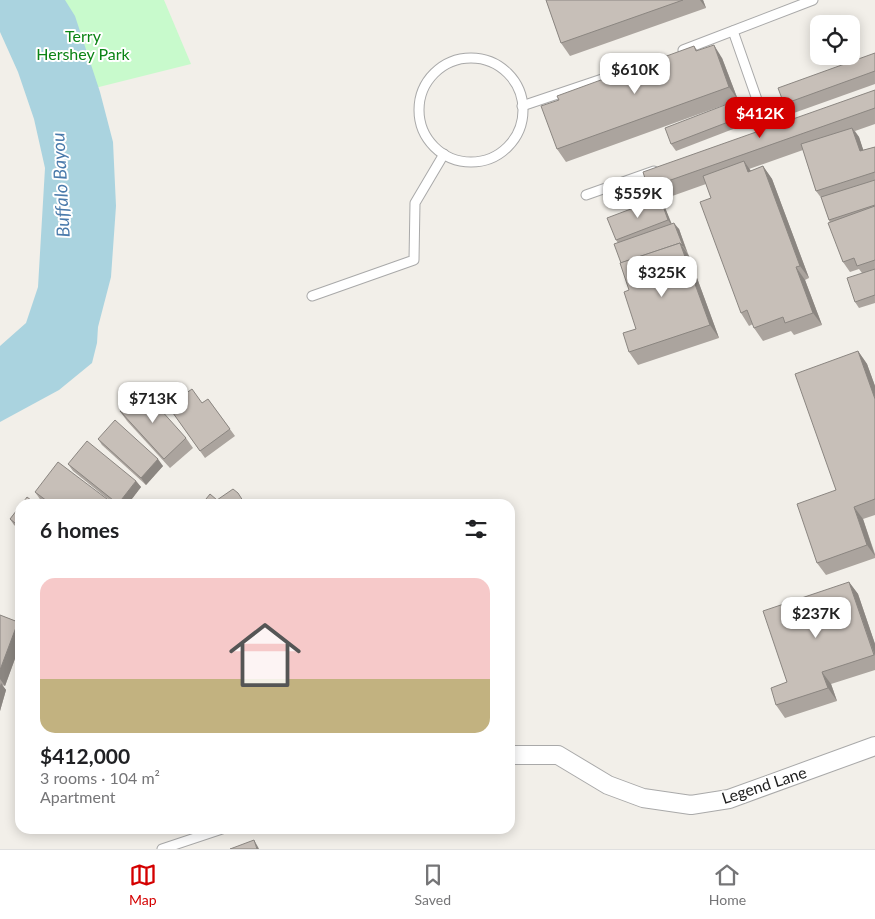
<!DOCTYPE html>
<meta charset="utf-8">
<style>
body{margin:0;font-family:Lato,sans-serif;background:#f6f6f6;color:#202124;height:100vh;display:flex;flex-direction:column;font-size:19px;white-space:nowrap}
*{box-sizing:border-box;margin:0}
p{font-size:16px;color:#757577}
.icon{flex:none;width:28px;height:28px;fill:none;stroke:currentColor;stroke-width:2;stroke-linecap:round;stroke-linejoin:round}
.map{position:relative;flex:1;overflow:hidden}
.drawer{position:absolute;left:15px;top:499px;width:500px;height:335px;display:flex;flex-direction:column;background:#fff;border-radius:15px;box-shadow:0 2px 12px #0003}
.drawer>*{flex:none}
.tools{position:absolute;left:810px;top:15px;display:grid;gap:10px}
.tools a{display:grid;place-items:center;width:50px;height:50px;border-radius:10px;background:#fff;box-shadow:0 2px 12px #0003;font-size:25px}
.price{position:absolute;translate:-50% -42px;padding:0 11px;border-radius:10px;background:#fff;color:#222;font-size:16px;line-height:32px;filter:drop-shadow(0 1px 2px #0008)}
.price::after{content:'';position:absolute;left:50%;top:30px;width:15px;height:11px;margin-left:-8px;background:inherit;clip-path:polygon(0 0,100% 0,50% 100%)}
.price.selected{background:#d40000;color:#fff}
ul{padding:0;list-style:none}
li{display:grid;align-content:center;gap:10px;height:265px;padding:0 25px}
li+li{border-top:1px solid #e0e0e0}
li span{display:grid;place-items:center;height:155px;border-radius:15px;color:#555}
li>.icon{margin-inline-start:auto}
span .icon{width:90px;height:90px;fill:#fffc;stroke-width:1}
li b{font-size:21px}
h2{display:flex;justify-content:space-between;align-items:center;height:60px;padding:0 25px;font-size:21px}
.menu{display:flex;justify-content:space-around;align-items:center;height:70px;border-top:1px solid #e0e0e0;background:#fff;font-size:14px;color:#757577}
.menu a{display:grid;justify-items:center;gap:2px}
.menu .selected{color:#d40000}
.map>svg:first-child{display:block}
.park{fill:#c8facc}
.water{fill:#aad3df}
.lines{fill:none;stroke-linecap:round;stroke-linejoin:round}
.service-casing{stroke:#a9a9a9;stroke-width:11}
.minor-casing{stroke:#a9a9a9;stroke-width:20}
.service{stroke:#fff;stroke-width:9}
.minor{stroke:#fff;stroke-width:18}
.wall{fill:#aba49e}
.shaded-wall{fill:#8b8681}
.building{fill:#c7bfb8;stroke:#8b8681}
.labels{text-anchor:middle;stroke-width:4;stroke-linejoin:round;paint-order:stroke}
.park-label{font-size:16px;fill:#0c8416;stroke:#fff}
.street-label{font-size:16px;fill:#222;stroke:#fff}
.water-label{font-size:18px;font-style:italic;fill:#4a7aab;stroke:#fff}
</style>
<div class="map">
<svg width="875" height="849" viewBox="0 0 875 849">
<rect width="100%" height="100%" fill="#f2efe9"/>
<polygon class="park" points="11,0 164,0 191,64 55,98"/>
<polygon class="water" points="0,0 65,0 75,16 100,92 113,142 116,206 111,277 98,327 97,343 92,363 59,390 0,422 0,346 26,323 38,287 45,168 34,119 18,72 0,32"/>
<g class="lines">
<g class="service-casing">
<g id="service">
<polyline points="733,31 768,131"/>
<polyline points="683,50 813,0"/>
<circle cx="471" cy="110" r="52"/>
<polyline points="522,106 626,71"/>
<polyline points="586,195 654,171"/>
<polyline points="312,296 414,260 415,203 444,154"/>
<polyline points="162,849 222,829"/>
</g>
</g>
<g class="minor-casing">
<polyline id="minor" points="510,755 558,755 608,785 643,798 691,805 729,799 875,746"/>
</g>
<use href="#service" class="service"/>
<use href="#minor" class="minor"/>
</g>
<g class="wall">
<polygon points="546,0 703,0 706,8 570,56 561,43"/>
<polygon points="694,46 698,51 722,58 738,100 566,162 557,149 559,100"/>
<polygon points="875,53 875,84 791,114 784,104"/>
<polygon points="875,90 875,124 855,131 859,137 863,150 875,147 875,303 859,308 855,302 862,273 859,269 850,272 843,262 822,199 816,191 803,150 749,169 751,171 763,166 772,179 809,278 805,280 822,325 794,335 791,331 763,341 754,328 753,324 749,326 741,313 711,198 706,184 661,200 664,205 671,224 679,229 719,338 638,365 629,352 636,329 629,290 621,263 618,243 616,240 656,199 648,188"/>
<polygon points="730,103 735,110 741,126 676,151 671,144"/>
<polygon points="858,351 867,364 875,386 875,515 863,519 875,554 875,558 826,575 817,563 836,490"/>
<polygon points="208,399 235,436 205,458 168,406 202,403"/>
<polygon points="120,411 186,438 193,448 170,468 127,421"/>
<polygon points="98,439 163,466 146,485 102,445"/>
<polygon points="68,464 136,481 141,487 128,504 114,504 73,471"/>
<polygon points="35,492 107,499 110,504 45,504 42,502"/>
<polygon points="20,506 20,530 14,525 10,519"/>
<polygon points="849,582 858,594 875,644 875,670 831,684 837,701 785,718 776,705 787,682"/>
<polygon points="0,615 18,622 20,625 20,645 5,686 2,685 6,690 0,711"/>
</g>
<g class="shaded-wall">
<polygon points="700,0 703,0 706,8"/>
<polygon points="714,45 722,58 738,100 729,87"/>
<polygon points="730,103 735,110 741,126 736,119"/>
<polygon points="852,128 859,137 867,161 860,151"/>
<polygon points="744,161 753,174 748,172"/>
<polygon points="763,166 772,179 809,278 800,266"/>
<polygon points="660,198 664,205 673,227 668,220"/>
<polygon points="674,223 679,229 687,252 683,246"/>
<polygon points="680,243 689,256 719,338 710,325"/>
<polygon points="796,267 805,280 822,325 813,313"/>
<polygon points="858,351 867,364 875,386 875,399"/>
<polygon points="158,459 163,466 146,485 141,478"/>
<polygon points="136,481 141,487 128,504 118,504"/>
<polygon points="107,499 110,504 103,504"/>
<polygon points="854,507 863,519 875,556 867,545"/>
<polygon points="849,582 858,594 875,644 875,656"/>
<polygon points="18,622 20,625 20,645 5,686 0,679 0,670"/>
<polygon points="822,672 831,684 837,701 828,688"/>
<polygon points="1,683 6,690 0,711 0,686"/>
<polygon points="254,840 258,847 259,849 257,849"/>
</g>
<g class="building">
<polygon points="546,0 683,0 561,43"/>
<polygon points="714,45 729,87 557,149 541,106 559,100 557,96 694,46 696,51"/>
<polygon points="875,53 875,71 784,104 778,88"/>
<polygon points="875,90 875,108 648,188 643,172"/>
<polygon points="730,103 736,119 671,144 665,128"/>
<polygon points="852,128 860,151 875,147 875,172 816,191 801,144"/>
<polygon points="744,161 748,172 763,166 800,266 796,267 813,313 785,323 783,317 754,328 747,310 741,313 700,202 711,198 703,176"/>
<polygon points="875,180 875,205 829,220 821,197"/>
<polygon points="660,198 668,220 616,240 607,218"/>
<polygon points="875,206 875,260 857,266 854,258 843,262 828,223"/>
<polygon points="674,223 683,246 680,243 621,263 614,244"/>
<polygon points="680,243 710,325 629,352 623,333 636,329 624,292 629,290 620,263"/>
<polygon points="875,269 875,295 855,302 847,278"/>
<polygon points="858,351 875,399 875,499 854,507 867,545 817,563 797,504 836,490 795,374"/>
<polygon points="192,389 202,403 208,399 230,429 200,451 168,406"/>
<polygon points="143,390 186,438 164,459 120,411"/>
<polygon points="115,420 158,459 141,478 98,439"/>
<polygon points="87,441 136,481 118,504 68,464"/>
<polygon points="58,462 107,499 103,504 51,504 35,492"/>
<polygon points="233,489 238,493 245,504 202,504 210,494 217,500"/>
<polygon points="27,497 36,504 22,504"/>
<polygon points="20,506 20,527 10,519"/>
<polygon points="849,582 874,655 822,672 828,688 776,705 771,688 787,682 763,611"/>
<polygon points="0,615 18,622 0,670"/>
<polygon points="254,840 257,849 230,849"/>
</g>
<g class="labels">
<g class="park-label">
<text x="83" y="42">Terry<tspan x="83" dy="18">Hershey Park</tspan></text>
</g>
<g class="street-label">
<text transform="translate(764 785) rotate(-18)" y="6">Legend Lane</text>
</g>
<g class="water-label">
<text transform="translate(61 185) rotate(-93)" y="6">Buffalo Bayou</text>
</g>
</g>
</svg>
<div class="tools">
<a><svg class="icon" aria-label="locate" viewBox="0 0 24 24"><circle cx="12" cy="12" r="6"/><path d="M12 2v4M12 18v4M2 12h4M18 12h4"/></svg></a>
</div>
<b class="price" style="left:635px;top:95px">$610K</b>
<b class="price selected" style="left:760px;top:139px">$412K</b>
<b class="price" style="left:638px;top:219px">$559K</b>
<b class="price" style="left:662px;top:298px">$325K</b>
<b class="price" style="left:153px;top:424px">$713K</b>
<b class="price" style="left:816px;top:639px">$237K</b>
<section class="drawer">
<h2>6 homes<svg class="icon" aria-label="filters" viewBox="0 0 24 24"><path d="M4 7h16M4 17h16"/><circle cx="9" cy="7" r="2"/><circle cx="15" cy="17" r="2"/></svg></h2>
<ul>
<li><span style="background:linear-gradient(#f6c9c9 65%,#c2b280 0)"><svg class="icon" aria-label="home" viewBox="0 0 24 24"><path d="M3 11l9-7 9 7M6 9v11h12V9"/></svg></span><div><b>$412,000</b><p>3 rooms · 104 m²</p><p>Apartment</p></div></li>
</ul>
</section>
</div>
<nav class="menu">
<a class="selected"><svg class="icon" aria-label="map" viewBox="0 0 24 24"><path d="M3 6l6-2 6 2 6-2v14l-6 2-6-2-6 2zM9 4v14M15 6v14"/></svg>Map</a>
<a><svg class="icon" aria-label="saved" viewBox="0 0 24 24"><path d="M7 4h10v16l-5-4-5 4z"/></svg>Saved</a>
<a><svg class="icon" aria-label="home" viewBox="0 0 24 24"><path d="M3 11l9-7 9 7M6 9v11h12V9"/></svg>Home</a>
</nav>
